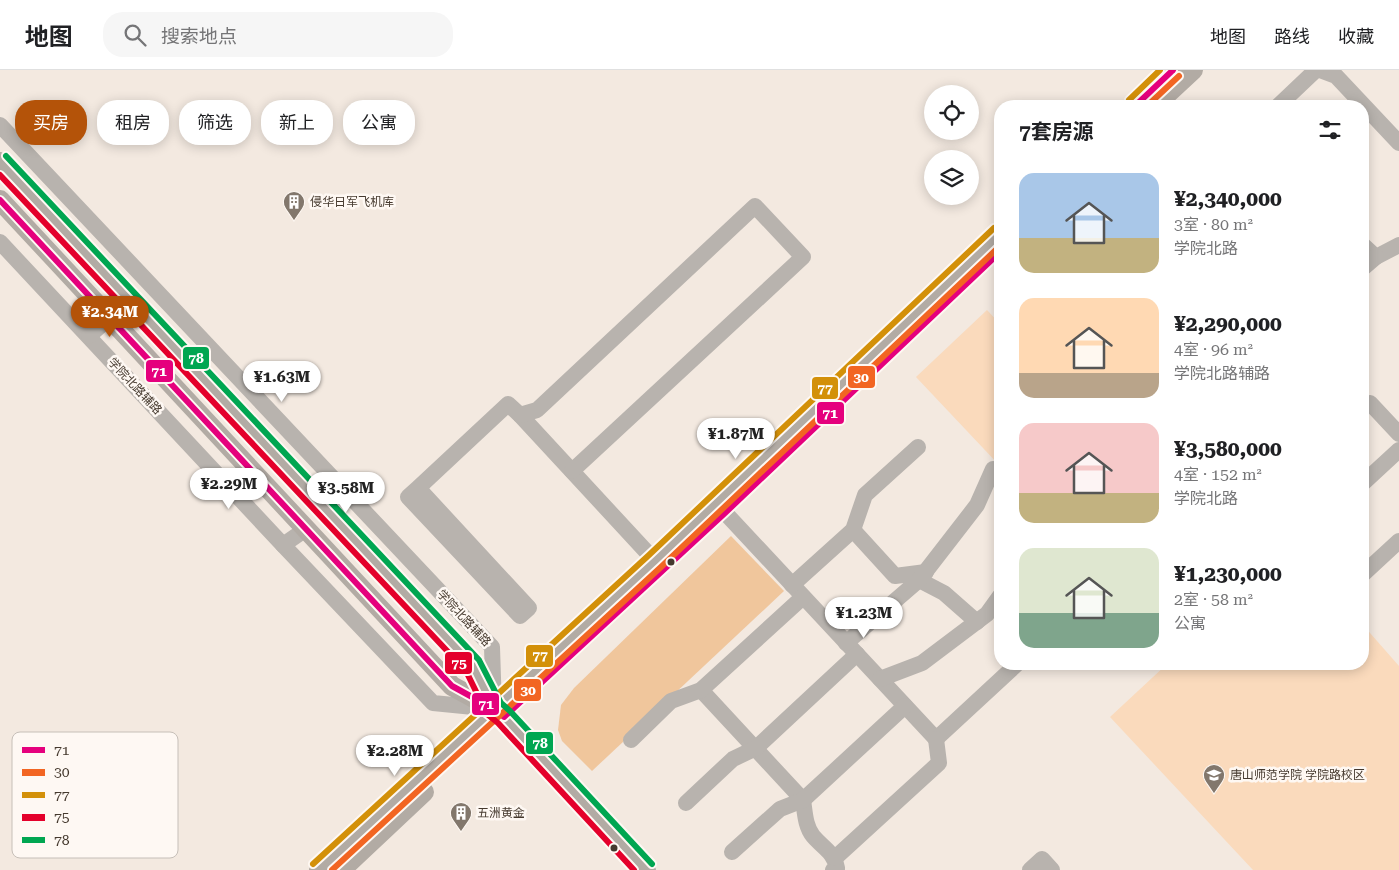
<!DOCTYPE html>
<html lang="zh">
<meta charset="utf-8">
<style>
body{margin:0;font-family:"Roboto Serif","Noto Sans SC",serif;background:#f6f6f6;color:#202124;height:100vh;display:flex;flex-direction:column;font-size:19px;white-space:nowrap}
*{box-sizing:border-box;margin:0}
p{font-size:16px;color:#757577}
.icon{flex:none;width:28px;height:28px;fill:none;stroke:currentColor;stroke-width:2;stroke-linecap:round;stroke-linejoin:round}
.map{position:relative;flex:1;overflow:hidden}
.drawer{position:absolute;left:994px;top:30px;width:375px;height:570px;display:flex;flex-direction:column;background:#fff;border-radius:20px;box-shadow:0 2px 12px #0003}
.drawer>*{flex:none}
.guide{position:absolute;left:15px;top:30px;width:475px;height:45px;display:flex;gap:10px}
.controls{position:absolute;left:924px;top:15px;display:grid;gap:10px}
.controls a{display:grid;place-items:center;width:55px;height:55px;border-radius:50%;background:#fff;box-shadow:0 2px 12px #0003;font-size:25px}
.price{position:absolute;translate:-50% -42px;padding:0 11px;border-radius:18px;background:#fff;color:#222;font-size:16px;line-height:32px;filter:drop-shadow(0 1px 2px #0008)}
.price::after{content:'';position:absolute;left:50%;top:30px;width:15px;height:11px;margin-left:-8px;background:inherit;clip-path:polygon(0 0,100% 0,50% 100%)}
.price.on{background:#b45309;color:#fff}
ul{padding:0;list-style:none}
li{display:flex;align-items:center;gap:15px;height:125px;padding:0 25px}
li span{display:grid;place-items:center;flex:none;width:140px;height:100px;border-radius:15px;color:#555}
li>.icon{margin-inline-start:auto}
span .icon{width:60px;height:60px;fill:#fffc;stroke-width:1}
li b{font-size:21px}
h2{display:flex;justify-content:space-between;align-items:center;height:60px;padding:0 25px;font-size:21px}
.tag{padding:0 18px;border-radius:20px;background:#fff;box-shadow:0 2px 12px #0003;font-size:18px;line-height:45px}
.tag.on{background:#b45309;color:#fff}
header{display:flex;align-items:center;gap:30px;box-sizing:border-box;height:70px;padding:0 25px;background:#fff;border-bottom:1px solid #e0e0e0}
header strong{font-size:24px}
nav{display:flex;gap:28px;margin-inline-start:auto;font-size:18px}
.search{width:350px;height:45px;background:#f6f6f6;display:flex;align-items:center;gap:12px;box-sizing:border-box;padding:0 18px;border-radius:20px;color:#757577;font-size:19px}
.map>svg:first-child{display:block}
.green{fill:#fadabc}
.forest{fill:#f0c69c}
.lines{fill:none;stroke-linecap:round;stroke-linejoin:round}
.minor{stroke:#b8b3ae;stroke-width:16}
.major{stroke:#b2aba4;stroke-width:20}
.bus-1-casing{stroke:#fef8f3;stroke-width:10}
.bus-2-casing{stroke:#fef8f3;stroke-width:10}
.bus-3-casing{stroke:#fef8f3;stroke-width:10}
.bus-4-casing{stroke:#fef8f3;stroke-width:10}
.bus-5-casing{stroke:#fef8f3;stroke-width:10}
.bus-1{stroke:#e5007d;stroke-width:6}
.bus-2{stroke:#f26522;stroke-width:6}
.bus-3{stroke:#d39009;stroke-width:6}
.bus-4{stroke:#e4002b;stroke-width:6}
.bus-5{stroke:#00a651;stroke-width:6}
.bus-dot{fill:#45392e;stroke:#fef8f3;stroke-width:2}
.labels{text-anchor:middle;stroke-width:5;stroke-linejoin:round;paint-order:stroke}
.poi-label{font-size:12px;fill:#45392e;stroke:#fef8f3;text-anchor:start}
.street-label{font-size:12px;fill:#45392e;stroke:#fef8f3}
.key{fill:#fef8f3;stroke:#c6bfb8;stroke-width:1}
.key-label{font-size:14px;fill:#45392e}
.line-badge{stroke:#fef8f3;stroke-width:2}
.badge-label{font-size:14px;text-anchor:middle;font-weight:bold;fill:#fff}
</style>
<header>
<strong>地图</strong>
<div class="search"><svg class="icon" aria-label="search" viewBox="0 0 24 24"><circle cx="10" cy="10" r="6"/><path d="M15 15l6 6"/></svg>搜索地点</div>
<nav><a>地图</a><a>路线</a><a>收藏</a></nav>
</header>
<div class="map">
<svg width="1399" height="800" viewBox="0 0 1399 800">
<rect width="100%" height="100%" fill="#f3e9e0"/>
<g class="green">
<polygon points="987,240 1000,254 1000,396 916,307"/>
<polygon points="1363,555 1399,596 1399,800 1253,800 1110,647 1167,594 1362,594"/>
</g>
<polygon class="forest" points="731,466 784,521 592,701 562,671 558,660 561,635 574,618"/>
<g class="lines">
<g class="minor">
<polyline points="1320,0 1336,6 1399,73"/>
<polyline points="1278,36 1316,0"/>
<polyline points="0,55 492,577 494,639 433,633 283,475 0,172"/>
<polyline points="1362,174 1376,187 1399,175"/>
<polyline points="1362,199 1376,187"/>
<polyline points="89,266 110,247"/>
<polyline points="1370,333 1399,364"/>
<polyline points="520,345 655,491"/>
<polyline points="1362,414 1399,380"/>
<polyline points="418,418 529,538 520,546 408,427 418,418 508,334 520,345 537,340 755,136 803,187 572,401"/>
<polyline points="716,433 936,669 1017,594"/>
<polyline points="853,460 895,506 926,502"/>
<polyline points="283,475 306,459"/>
<polyline points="1362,505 1399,471"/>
<polyline points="919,510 944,523 977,552"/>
<polyline points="792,515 853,460 865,425 918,377"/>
<polyline points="846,573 919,510 977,435 993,399"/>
<polyline points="880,609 922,593 987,544 1000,526"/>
<path d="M701,620l102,110c2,12 2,26 10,36 9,11 21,16 24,32l-4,2"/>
<polyline points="631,670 671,631 701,620 803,527"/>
<polyline points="686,733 733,689 756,678 857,584"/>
<polyline points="732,782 780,739 803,730 905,636"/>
<polyline points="835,788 939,693 936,669"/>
<polyline points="1030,800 1042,789 1052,800"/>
</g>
<g class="major">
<polyline points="1165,26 1193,0"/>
<polyline points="1135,36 1173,0"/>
<polyline points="0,92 473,596 494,639"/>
<polyline points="0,130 452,616 494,639 504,647 646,800"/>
<polyline points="319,800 655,491 1000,164"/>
<polyline points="341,800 424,722"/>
</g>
<g class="bus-1-casing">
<g id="bus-1">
<polyline points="1135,36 1173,0"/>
<polyline points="0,130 452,616 494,639 504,647 725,443 1000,182"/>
</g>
</g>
<g class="bus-2-casing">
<g id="bus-2">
<polyline points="1147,36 1179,6"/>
<polyline points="332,800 661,497 1000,176"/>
</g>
</g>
<g class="bus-3-casing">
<g id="bus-3">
<polyline points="1129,30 1160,0"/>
<polyline points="313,794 649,485 994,158"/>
</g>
</g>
<g class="bus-4-casing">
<polyline id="bus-4" points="0,105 466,601 487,644 498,653 634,800"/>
</g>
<g class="bus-5-casing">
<polyline id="bus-5" points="6,86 479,590 501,633 510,641 652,794"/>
</g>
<use href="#bus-1" class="bus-1"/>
<use href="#bus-2" class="bus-2"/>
<use href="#bus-3" class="bus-3"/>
<use href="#bus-4" class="bus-4"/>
<use href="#bus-5" class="bus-5"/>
</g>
<defs>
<g id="building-pin" transform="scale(1.125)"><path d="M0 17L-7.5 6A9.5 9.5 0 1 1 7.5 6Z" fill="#82776c" stroke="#fef8f3"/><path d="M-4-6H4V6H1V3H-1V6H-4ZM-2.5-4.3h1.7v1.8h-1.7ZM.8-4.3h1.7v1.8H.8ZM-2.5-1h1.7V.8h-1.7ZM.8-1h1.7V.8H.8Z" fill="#fff"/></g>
<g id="university-pin" transform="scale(1.125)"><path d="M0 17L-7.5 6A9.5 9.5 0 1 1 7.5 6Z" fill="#82776c" stroke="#fef8f3"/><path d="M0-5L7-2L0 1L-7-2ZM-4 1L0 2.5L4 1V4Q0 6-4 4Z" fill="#fff"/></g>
</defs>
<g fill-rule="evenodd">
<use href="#building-pin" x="294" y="132"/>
<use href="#university-pin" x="1214" y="705"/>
<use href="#building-pin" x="461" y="743"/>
</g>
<g class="bus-dot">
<circle cx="671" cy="492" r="4.5"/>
<circle cx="614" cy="778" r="4.5"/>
</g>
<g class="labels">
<g class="poi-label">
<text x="310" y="136">侵华日军飞机库</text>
<text x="1230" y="709">唐山师范学院 学院路校区</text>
<text x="477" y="747">五洲黄金</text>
</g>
<g class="street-label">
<text transform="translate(135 316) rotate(47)" y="4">学院北路辅路</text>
<text transform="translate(464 548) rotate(47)" y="4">学院北路辅路</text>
</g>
</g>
<rect x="12" y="662" width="166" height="126" rx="8" class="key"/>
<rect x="22" y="677" width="23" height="6" fill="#e5007d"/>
<rect x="22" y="699" width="23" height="7" fill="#f26522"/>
<rect x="22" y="722" width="23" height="6" fill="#d39009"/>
<rect x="22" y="744" width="23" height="7" fill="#e4002b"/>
<rect x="22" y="767" width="23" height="6" fill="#00a651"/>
<g class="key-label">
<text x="54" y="685">71</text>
<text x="54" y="707">30</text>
<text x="54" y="730">77</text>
<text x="54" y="752">75</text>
<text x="54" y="775">78</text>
</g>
<g class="line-badge">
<rect x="182" y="276" width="28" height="24" rx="5" fill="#00a651"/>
<rect x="145" y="289" width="29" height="24" rx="5" fill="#e5007d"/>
<rect x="847" y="295" width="29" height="24" rx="5" fill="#f26522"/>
<rect x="811" y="306" width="28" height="24" rx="5" fill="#d39009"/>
<rect x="816" y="331" width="29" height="24" rx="5" fill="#e5007d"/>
<rect x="525" y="574" width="29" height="24" rx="5" fill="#d39009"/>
<rect x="444" y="581" width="29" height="24" rx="5" fill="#e4002b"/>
<rect x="513" y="608" width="29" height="24" rx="5" fill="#f26522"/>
<rect x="471" y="622" width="29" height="24" rx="5" fill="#e5007d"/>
<rect x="525" y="661" width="29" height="24" rx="5" fill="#00a651"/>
</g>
<g class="badge-label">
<text x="196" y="293">78</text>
<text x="159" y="306">71</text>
<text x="861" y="312">30</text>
<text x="825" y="323">77</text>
<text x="830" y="348">71</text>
<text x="540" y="590">77</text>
<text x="459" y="598">75</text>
<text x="528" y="625">30</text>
<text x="486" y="639">71</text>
<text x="540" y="678">78</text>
</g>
</svg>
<div class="controls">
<a><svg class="icon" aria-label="locate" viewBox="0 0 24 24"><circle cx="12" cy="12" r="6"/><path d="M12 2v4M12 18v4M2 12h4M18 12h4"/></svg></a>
<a><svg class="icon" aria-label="layers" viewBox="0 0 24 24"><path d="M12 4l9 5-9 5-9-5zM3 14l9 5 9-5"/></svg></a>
</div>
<b class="price on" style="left:110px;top:268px">¥2.34M</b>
<b class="price" style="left:282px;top:333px">¥1.63M</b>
<b class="price" style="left:736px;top:390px">¥1.87M</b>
<b class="price" style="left:229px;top:440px">¥2.29M</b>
<b class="price" style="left:346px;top:444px">¥3.58M</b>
<b class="price" style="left:864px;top:569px">¥1.23M</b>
<b class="price" style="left:395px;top:707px">¥2.28M</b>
<div class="guide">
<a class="tag on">买房</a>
<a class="tag">租房</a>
<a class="tag">筛选</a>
<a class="tag">新上</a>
<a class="tag">公寓</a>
</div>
<section class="drawer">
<h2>7套房源<svg class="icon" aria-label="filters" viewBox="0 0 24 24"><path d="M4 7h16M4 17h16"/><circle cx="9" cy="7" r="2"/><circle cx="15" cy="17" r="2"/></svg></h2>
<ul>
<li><span style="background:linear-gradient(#a9c7e8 65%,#c2b280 0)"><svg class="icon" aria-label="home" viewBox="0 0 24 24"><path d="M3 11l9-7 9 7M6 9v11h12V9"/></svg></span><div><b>¥2,340,000</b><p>3室 · 80 m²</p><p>学院北路</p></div></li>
<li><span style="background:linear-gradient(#ffd9b3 75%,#b9a48a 0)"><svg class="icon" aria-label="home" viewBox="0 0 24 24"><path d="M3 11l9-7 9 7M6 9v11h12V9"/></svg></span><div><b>¥2,290,000</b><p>4室 · 96 m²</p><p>学院北路辅路</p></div></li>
<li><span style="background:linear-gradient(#f6c9c9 70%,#c2b280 0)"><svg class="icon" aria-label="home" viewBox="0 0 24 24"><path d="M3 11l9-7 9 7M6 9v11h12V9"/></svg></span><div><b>¥3,580,000</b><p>4室 · 152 m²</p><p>学院北路</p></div></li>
<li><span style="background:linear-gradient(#dfe7d0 65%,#7fa58c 0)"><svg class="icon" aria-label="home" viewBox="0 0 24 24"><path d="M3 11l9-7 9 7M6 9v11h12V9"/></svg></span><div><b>¥1,230,000</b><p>2室 · 58 m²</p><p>公寓</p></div></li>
</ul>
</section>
</div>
